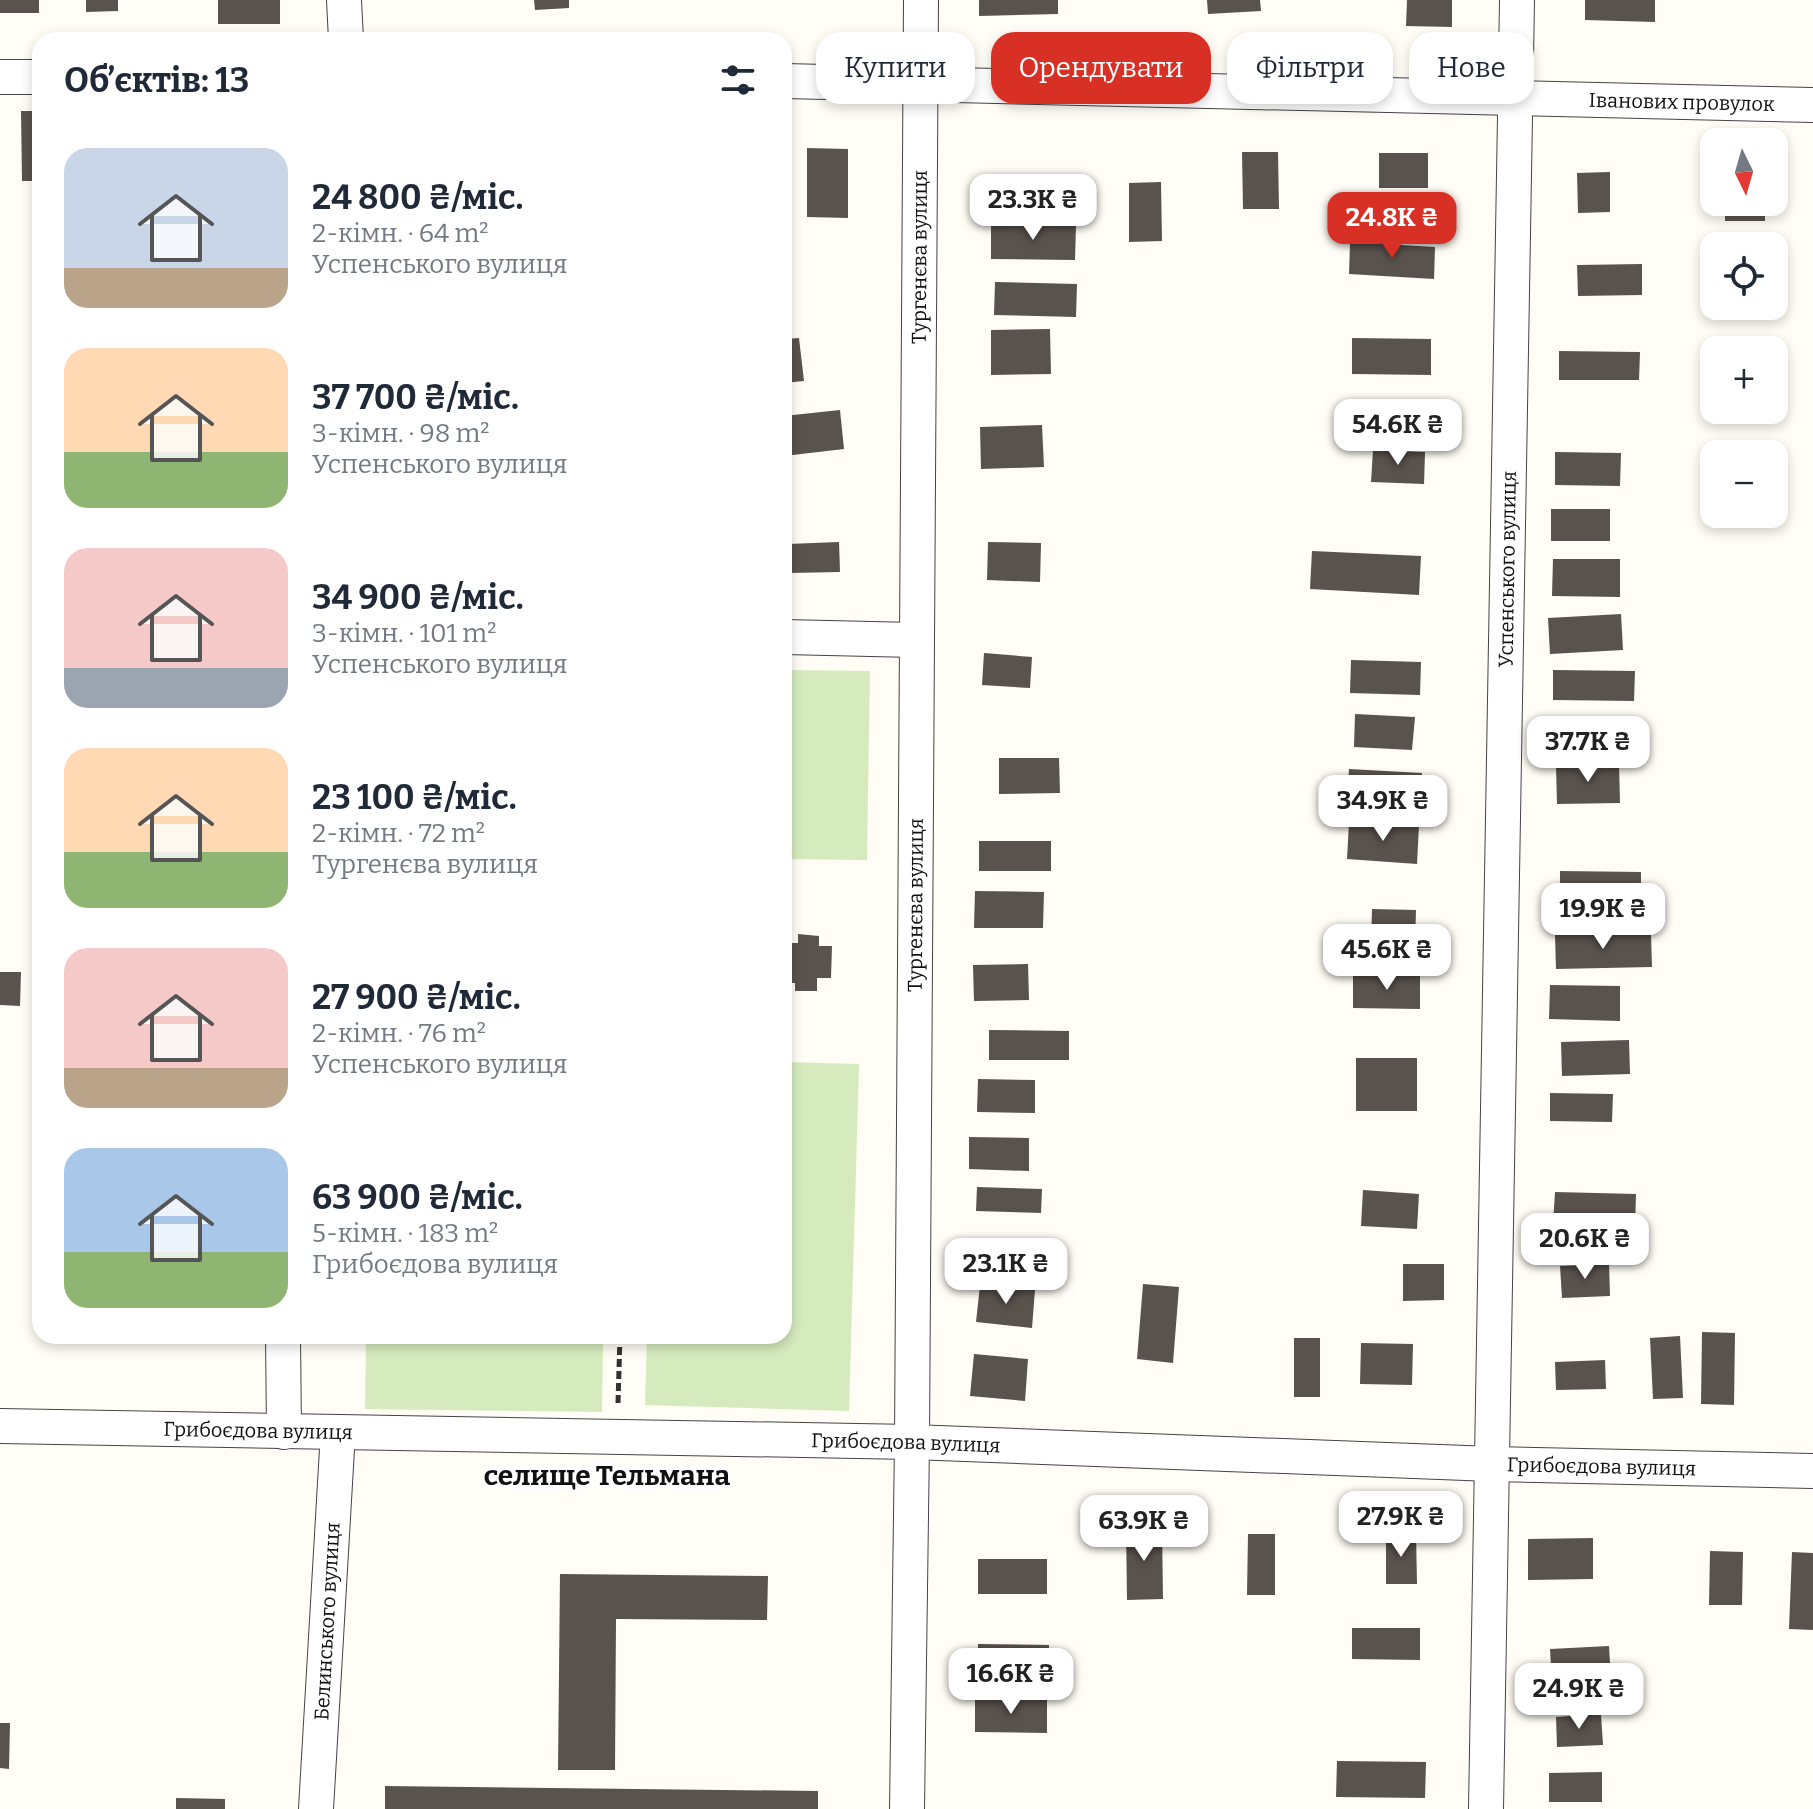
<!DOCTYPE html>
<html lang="uk">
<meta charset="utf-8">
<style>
body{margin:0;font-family:Bitter,serif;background:#f6f6f7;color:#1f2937;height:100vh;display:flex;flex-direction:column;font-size:30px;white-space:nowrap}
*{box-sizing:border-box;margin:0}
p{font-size:26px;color:#747a83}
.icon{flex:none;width:44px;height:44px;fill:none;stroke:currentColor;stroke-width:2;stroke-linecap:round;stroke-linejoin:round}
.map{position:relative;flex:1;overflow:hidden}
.details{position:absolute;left:32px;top:32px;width:760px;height:1312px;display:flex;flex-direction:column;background:#fff;border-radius:24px;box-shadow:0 4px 12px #0003}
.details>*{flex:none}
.top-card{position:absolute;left:816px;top:32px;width:760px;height:72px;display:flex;gap:16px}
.needle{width:52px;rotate:175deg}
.tools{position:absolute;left:1700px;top:128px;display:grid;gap:16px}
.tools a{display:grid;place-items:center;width:88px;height:88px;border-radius:16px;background:#fff;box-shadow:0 4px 12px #0003;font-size:40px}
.price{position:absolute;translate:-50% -68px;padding:0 18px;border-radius:16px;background:#fff;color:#222;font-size:26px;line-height:52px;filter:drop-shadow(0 2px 4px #0008)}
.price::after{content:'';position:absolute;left:50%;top:48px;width:24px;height:18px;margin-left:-12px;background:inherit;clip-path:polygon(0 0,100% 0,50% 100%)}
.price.on{background:#d93025;color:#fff}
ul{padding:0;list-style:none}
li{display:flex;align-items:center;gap:24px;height:200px;padding:0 32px}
li span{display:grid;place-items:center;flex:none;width:224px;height:160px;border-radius:24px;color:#555}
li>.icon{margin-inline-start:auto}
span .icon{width:96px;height:96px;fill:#fffc;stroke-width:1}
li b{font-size:34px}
h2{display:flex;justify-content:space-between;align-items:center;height:96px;padding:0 32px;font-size:34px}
.tag{padding:0 28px;border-radius:24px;background:#fff;box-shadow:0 4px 12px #0003;font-size:28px;line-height:72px}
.tag.on{background:#d93025;color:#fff}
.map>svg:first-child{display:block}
.green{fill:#d5ebbd}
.building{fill:#5a524d}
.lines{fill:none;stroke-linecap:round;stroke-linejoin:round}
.minor-casing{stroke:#444;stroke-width:36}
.path{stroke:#333;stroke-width:5;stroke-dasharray:8 4;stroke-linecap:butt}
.minor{stroke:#fff;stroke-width:34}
.labels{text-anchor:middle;stroke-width:8;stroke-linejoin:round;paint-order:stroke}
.street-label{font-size:20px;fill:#111;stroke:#fff}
.district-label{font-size:28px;font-weight:bold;fill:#111;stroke:#fff}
</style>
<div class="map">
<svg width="1813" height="1809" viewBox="0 0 1813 1809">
<rect width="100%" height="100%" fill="#fffdf5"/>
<g class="green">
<polygon points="784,670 870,671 867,860 784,859"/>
<polygon points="784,1062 859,1064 849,1411 645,1405 647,1336 784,1336"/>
<polygon points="366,1336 603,1336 602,1412 365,1409"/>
</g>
<g class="building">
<rect x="0" y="0" width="39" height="13"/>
<polygon points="86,0 118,0 118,11 86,12"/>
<rect x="218" y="0" width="62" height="24"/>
<polygon points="534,0 569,0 569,8 535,10"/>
<polygon points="979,0 1058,0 1058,14 979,16"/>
<polygon points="1207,0 1260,0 1261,11 1208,14"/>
<polygon points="1407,0 1452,0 1452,27 1406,26"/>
<polygon points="1585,0 1655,0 1655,22 1585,20"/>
<polygon points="21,111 40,111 40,181 22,181"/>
<polygon points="807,148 848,149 848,218 807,217"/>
<polygon points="1242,152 1278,152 1279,209 1243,209"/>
<rect x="1379" y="153" width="49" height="35"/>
<polygon points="1610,172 1610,212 1578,213 1577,173"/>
<polygon points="1161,182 1162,241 1129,242 1129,183"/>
<rect x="1725" y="202" width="40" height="19"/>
<polygon points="991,224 1076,225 1075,260 991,259"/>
<polygon points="1350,242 1435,247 1434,279 1349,274"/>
<polygon points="1642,264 1642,295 1578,296 1577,265"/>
<polygon points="995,282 1077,284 1076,317 994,315"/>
<polygon points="1050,329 1051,374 991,375 991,330"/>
<polygon points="799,338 804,381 784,383 784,339"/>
<polygon points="1352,338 1431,339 1431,375 1352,374"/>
<polygon points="1559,351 1640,352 1639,380 1559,380"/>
<polygon points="840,410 844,449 784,456 784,416"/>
<polygon points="1042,425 1044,467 981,469 980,427"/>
<polygon points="1373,450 1425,452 1424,484 1371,482"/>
<polygon points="1555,452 1621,453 1620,486 1555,485"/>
<rect x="1551" y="509" width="59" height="32"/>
<polygon points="839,542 840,572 789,573 788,544"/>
<polygon points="988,542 1041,543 1040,582 987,580"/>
<polygon points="1312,551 1421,556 1419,595 1310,589"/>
<polygon points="1553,559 1620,559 1620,597 1552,596"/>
<polygon points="1621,614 1623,650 1550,654 1548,618"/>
<polygon points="984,653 1032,657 1030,688 982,685"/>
<polygon points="1351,660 1421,662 1420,695 1350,693"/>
<polygon points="1553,670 1635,671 1634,701 1553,700"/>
<polygon points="1355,714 1415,717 1412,750 1354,747"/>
<polygon points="999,758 1059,758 1060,793 999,794"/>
<polygon points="1619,764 1620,803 1557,804 1556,766"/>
<polygon points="1349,769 1422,773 1420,800 1347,796"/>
<polygon points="1349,822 1419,825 1417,864 1347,859"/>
<rect x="979" y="841" width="72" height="30"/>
<polygon points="1560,871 1641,872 1641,913 1560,912"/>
<polygon points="975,891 1044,892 1043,928 974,928"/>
<polygon points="1372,909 1416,910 1415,944 1371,943"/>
<polygon points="798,934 819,936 819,946 832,946 831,978 817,978 817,991 795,991 795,983 784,983 784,943 798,943"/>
<polygon points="1651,934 1652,967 1556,969 1555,935"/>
<polygon points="1028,964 1029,1000 974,1001 973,965"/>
<polygon points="0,972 21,972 20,1006 0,1005"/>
<polygon points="1353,976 1420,976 1420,1009 1353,1008"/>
<polygon points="1550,985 1620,986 1620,1021 1549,1019"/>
<polygon points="989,1030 1069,1031 1069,1060 989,1060"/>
<polygon points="1629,1040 1630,1074 1562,1076 1561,1042"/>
<rect x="1356" y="1058" width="61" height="53"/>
<polygon points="978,1079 1035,1080 1035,1113 977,1112"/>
<polygon points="1550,1093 1613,1094 1612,1122 1550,1121"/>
<polygon points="969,1137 1029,1138 1029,1171 969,1169"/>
<polygon points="977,1187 1042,1189 1041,1213 976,1211"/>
<polygon points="1363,1190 1419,1194 1417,1229 1361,1226"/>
<polygon points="1555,1192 1636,1194 1635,1226 1553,1224"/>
<polygon points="1403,1264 1444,1264 1444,1300 1403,1301"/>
<polygon points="1609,1264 1610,1296 1562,1298 1560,1266"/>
<polygon points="1143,1284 1179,1287 1173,1363 1137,1359"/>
<polygon points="980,1285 1035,1290 1032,1328 976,1322"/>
<polygon points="1702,1332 1735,1333 1734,1405 1701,1404"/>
<polygon points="1680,1336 1683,1398 1653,1399 1650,1338"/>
<rect x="1294" y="1338" width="26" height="59"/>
<polygon points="1361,1343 1413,1344 1412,1385 1360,1384"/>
<polygon points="974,1354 1028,1359 1025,1401 970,1396"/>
<polygon points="1605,1360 1606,1389 1556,1390 1555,1362"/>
<polygon points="1126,1527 1162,1527 1163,1599 1127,1600"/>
<polygon points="1386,1533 1416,1533 1417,1584 1386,1584"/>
<polygon points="1248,1534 1275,1534 1275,1595 1247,1595"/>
<polygon points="1593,1538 1593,1579 1528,1580 1528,1539"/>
<polygon points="1710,1551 1743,1552 1742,1605 1709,1605"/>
<polygon points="1792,1552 1813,1553 1813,1630 1789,1629"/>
<rect x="978" y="1559" width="69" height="35"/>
<polygon points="560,1574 768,1576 767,1620 616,1619 615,1770 558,1770"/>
<polygon points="1352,1628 1420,1628 1420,1660 1352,1659"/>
<polygon points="978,1644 1049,1645 1048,1680 977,1679"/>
<polygon points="1609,1646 1611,1681 1552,1684 1550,1649"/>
<polygon points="975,1699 1047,1700 1047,1733 975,1732"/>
<polygon points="1601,1714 1603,1745 1557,1747 1556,1717"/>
<polygon points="0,1723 10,1723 9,1769 0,1768"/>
<polygon points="1337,1761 1426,1762 1425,1798 1336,1797"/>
<polygon points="1602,1772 1602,1802 1549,1802 1549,1773"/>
<polygon points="385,1786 818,1791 818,1809 385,1809"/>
<polygon points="176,1798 225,1799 225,1809 176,1809"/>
</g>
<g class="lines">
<g class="minor-casing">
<g id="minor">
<polyline points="344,0 346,40"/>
<polyline points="0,77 40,77"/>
<path id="s1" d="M784,81l1029,24"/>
<polyline points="784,637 915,640"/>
<polyline points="283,1336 284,1432"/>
<path id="s2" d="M0,1426l912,16 580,22 321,7"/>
<path id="s3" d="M316,1809l22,-377"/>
<path id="s4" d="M907,1809l5,-367 9,-1442"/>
<path id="s5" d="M1486,1809l31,-1809"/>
</g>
</g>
<polyline class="path" points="618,1403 620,1336"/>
<use href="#minor" class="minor"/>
</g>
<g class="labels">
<g class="street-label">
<text dy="7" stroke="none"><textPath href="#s1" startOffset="898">Іванових провулок</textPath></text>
<text dy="7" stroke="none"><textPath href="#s4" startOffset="1552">Тургенєва вулиця</textPath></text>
<text dy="7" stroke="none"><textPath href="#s5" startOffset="1240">Успенського вулиця</textPath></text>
<text dy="7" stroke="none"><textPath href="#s4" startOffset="904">Тургенєва вулиця</textPath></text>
<text dy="7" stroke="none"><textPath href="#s2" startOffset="258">Грибоєдова вулиця</textPath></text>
<text dy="7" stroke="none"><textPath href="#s2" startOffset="906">Грибоєдова вулиця</textPath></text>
<text dy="7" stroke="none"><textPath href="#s2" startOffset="1602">Грибоєдова вулиця</textPath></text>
<text dy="7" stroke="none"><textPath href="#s3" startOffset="188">Белинського вулиця</textPath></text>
</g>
<g class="district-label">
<text x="607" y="1485">селище Тельмана</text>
</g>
</g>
</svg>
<div class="tools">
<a><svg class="needle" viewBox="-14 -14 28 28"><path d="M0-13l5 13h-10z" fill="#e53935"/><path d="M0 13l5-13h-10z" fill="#747a83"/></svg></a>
<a><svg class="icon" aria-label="locate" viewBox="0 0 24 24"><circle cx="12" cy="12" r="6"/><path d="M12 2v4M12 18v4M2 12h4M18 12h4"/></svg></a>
<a>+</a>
<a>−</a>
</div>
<b class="price" style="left:1033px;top:242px">23.3K ₴</b>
<b class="price on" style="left:1392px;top:260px">24.8K ₴</b>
<b class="price" style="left:1398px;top:467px">54.6K ₴</b>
<b class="price" style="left:1588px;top:784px">37.7K ₴</b>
<b class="price" style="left:1383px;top:843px">34.9K ₴</b>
<b class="price" style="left:1603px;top:951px">19.9K ₴</b>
<b class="price" style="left:1387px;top:992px">45.6K ₴</b>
<b class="price" style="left:1585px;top:1281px">20.6K ₴</b>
<b class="price" style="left:1006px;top:1306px">23.1K ₴</b>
<b class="price" style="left:1401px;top:1559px">27.9K ₴</b>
<b class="price" style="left:1144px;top:1563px">63.9K ₴</b>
<b class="price" style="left:1011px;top:1716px">16.6K ₴</b>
<b class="price" style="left:1579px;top:1731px">24.9K ₴</b>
<div class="top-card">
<a class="tag">Купити</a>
<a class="tag on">Орендувати</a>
<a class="tag">Фільтри</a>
<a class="tag">Нове</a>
</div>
<section class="details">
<h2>Об’єктів: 13<svg class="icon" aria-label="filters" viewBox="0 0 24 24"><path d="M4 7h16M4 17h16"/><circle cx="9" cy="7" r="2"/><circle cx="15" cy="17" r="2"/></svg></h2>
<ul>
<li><span style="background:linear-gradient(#c9d6e8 75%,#b9a48a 0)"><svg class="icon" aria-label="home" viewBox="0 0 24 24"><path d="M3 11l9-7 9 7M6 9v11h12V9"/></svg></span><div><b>24 800 ₴/міс.</b><p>2-кімн. · 64 m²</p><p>Успенського вулиця</p></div></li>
<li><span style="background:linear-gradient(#ffd9b3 65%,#8fb573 0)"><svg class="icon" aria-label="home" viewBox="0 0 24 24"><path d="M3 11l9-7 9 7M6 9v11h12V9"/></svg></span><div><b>37 700 ₴/міс.</b><p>3-кімн. · 98 m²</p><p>Успенського вулиця</p></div></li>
<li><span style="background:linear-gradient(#f6c9c9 75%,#9aa5b1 0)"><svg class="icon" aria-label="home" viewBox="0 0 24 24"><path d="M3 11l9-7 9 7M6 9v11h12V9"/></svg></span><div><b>34 900 ₴/міс.</b><p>3-кімн. · 101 m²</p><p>Успенського вулиця</p></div></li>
<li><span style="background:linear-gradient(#ffd9b3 65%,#8fb573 0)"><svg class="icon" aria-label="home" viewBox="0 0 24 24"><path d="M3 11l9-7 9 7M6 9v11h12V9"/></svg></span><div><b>23 100 ₴/міс.</b><p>2-кімн. · 72 m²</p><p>Тургенєва вулиця</p></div></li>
<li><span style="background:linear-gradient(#f6c9c9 75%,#b9a48a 0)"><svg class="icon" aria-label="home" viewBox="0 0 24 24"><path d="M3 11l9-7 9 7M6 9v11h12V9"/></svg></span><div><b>27 900 ₴/міс.</b><p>2-кімн. · 76 m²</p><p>Успенського вулиця</p></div></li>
<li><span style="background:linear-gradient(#a9c7e8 65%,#8fb573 0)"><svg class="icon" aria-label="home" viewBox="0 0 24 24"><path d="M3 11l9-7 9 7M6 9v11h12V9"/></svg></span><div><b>63 900 ₴/міс.</b><p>5-кімн. · 183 m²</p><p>Грибоєдова вулиця</p></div></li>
</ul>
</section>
</div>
